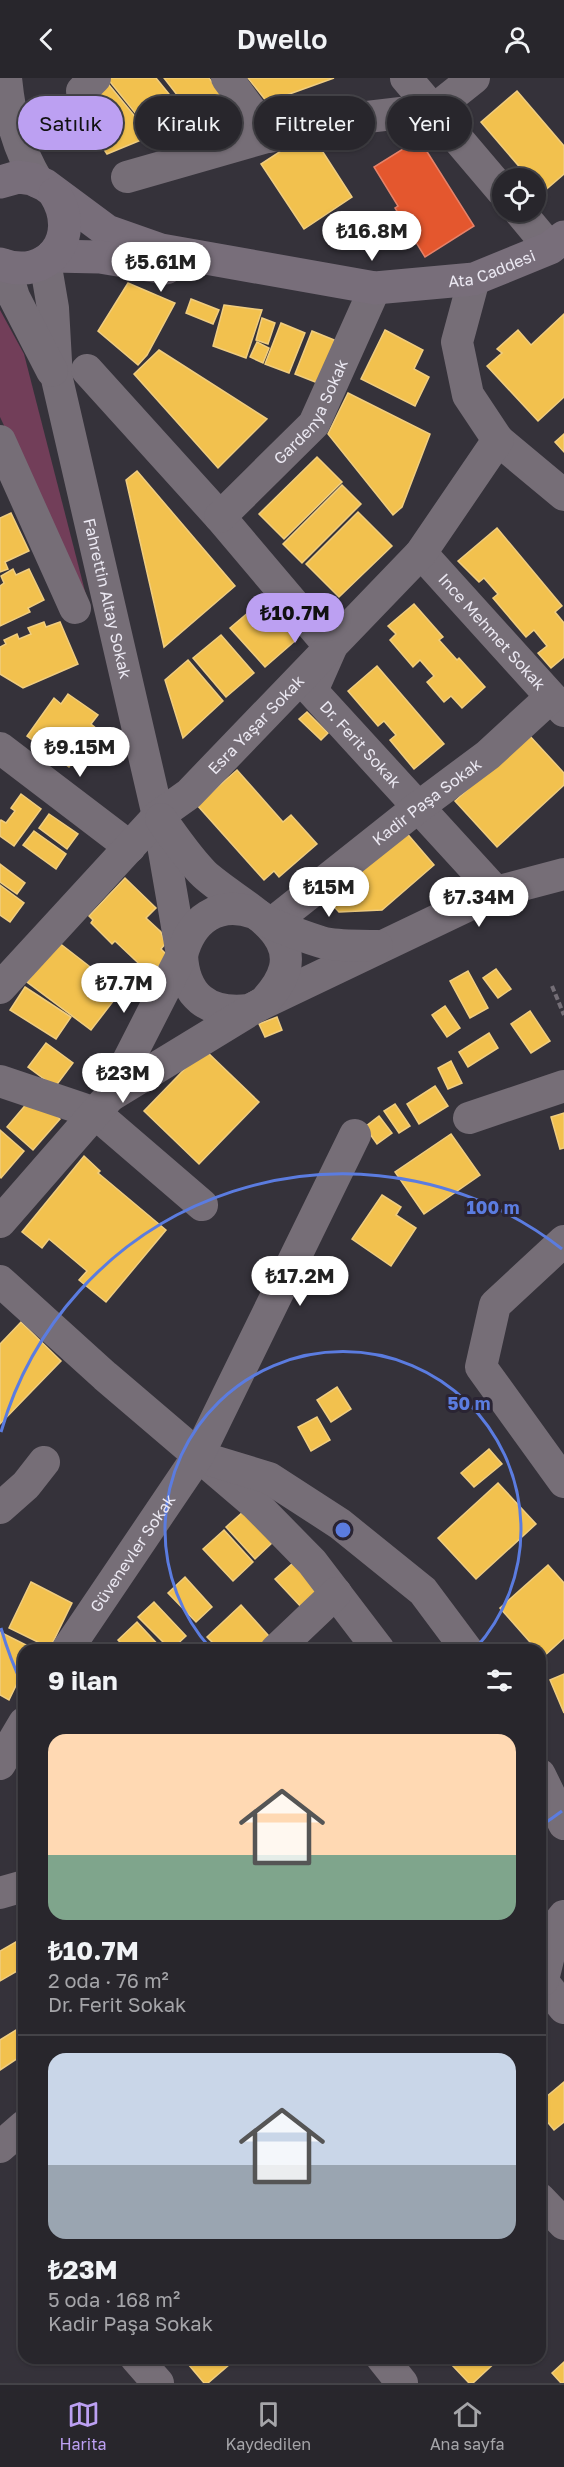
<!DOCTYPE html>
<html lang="tr">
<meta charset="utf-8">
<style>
body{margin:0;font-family:"Golos Text",sans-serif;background:#343238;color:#f1f3f6;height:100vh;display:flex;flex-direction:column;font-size:22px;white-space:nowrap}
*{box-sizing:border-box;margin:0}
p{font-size:20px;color:#a5a5a9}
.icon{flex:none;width:33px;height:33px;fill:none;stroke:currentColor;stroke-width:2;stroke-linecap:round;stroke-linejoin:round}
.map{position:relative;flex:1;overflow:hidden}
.sheet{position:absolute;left:18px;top:1566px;width:528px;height:720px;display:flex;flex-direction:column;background:#28262c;border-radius:18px;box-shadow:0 2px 4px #0004,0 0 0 2px #444348}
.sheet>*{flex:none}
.guide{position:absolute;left:18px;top:18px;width:528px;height:54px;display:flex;gap:12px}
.buttons{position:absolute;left:492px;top:90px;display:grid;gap:12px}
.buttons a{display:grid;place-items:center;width:54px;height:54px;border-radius:50%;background:#28262c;box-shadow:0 2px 4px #0004,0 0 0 2px #444348;font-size:30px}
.price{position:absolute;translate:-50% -51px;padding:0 14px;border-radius:21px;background:#fff;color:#222;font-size:20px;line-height:39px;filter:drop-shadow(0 2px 3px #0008)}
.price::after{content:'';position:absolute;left:50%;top:36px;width:18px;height:14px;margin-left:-9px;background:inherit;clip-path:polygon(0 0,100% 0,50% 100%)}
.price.selected{background:#bca0f2;color:#111}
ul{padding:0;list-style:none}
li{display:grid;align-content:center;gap:12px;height:318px;padding:0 30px}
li+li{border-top:2px solid #444348}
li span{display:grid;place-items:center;height:186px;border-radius:18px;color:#555}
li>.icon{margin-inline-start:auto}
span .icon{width:108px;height:108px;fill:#fffc;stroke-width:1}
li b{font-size:26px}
h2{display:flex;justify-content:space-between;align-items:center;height:72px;padding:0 30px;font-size:26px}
.tag{padding:0 21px;border-radius:27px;background:#28262c;box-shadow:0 2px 4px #0004,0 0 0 2px #444348;font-size:21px;line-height:54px}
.tag.selected{background:#bca0f2;color:#111}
header{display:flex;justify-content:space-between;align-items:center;height:78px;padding:0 30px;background:#28262c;font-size:27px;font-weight:600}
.tabs{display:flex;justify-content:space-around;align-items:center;height:84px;border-top:2px solid #444348;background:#28262c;font-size:16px;color:#a5a5a9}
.tabs a{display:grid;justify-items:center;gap:3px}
.tabs .selected{color:#bca0f2}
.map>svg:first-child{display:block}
.green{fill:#723e59}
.homes{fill:#f2c14e;stroke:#f0cd7f;stroke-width:1.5}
.shops{fill:#e4572e;stroke:#e68269;stroke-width:1.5}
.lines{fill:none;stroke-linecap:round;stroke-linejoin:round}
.path{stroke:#746e76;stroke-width:4;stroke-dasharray:6 3;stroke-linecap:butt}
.minor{stroke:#766e77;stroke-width:32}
.major{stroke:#786e7a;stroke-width:33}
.ring{fill:none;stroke:#5b7ce0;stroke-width:3}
.labels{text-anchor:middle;stroke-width:6;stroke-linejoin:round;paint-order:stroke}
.street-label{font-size:16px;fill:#ebe8f2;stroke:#2a2433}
.centre{fill:#5b7ce0;stroke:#2a2433;stroke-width:3}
.ring-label{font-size:18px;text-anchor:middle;font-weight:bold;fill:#5b7ce0;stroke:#2a2433;stroke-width:6;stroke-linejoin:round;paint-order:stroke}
</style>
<header><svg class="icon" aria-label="back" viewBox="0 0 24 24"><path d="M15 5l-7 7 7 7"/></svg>Dwello<svg class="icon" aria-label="person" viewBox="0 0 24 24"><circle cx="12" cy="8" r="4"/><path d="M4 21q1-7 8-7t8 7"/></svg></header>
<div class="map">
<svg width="564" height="2305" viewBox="0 0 564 2305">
<rect width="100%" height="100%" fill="#35323a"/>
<polygon class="green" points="0,232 24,276 88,525 0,339"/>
<g class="homes">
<polygon points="107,0 156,0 195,48 153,57"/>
<polygon points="164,0 209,0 223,19 195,40"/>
<polygon points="248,0 334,0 267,24"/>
<polygon points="105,2 151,58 107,76 75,28"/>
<polygon points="517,13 564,68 564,96 542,115 536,108 536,100 529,100 481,44"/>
<polygon points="310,54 352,119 304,151 261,86"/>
<polygon points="128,205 175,225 147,277 138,287 98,253"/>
<polygon points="191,221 219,232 213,246 186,235"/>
<polygon points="224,227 262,232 246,280 213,268"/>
<polygon points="564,236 564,319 538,343 487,288 502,275 497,271 518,252 531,267"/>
<polygon points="262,240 275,245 268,266 256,262"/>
<polygon points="281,245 305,255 289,295 265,286"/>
<polygon points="385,252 423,272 414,291 429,299 415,328 361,301"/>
<polygon points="312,253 344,266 328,309 295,296"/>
<polygon points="257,264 269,270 263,285 250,279"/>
<polygon points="159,272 267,341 218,390 134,296"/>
<polygon points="348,315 430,356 402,429 393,437 328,356"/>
<polygon points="564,356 564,374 555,364"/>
<polygon points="317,379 342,404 284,461 259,436"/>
<polygon points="137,393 235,508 164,569 126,402"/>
<polygon points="342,407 361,426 302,485 283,466"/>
<polygon points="358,434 392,468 339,519 306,486"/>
<polygon points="11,435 29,473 5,484 8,491 0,494 0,440"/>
<polygon points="497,450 562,528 555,534 564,545 564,579 551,590 538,575 547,568 534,552 526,559 493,520 498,516 484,500 479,504 458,483"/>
<polygon points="13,491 16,497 29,491 44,522 28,530 30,534 0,548 0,508 4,505 1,498"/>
<polygon points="262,523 296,562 265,589 230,550"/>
<polygon points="414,526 443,559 439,562 457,582 459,580 485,609 462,630 451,618 444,624 427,604 434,598 420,582 413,589 390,562 396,556 388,548"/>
<polygon points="44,544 46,549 60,544 78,586 23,610 0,596 0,569 6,566 4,562 17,556 19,561 31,556 28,550"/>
<polygon points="221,557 254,595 226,619 193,580"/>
<polygon points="188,582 223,623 183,660 165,602"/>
<polygon points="377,588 444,666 414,691 390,662 396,657 384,643 378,648 348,613"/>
<polygon points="68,616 98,637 91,646 97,651 69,689 27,658 54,620 61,626"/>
<polygon points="307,634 328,655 321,662 299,641"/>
<polygon points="528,656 564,695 564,707 497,769 455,723"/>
<polygon points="237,692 283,744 291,737 317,766 279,799 274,793 264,802 197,727"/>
<polygon points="21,716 41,731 14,768 0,758 0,744 1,742 6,745 15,733 11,730"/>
<polygon points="49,736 78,756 67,771 39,750"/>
<polygon points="404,752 434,787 382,832 339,834 325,819"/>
<polygon points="34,753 66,776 56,791 23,767"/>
<polygon points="0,786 25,805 17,816 0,804"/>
<polygon points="125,800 156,830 146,840 161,854 165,866 161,871 168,878 158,889 161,892 154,900 115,863 112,866 91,845 93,842 89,838"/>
<polygon points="0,807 24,825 10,844 0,837"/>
<polygon points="58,864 121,913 91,952 27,904"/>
<polygon points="496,891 511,911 498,920 483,900"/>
<polygon points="468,893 488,930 470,940 450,903"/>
<polygon points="25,909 71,939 56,961 10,932"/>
<polygon points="445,928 460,950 447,959 432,937"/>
<polygon points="530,933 550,963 531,975 511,946"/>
<polygon points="277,939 282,952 265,959 259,946"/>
<polygon points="489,955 498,970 468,989 459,974"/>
<polygon points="46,965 73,985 55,1009 28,989"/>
<polygon points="204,971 259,1024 199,1086 144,1033"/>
<polygon points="451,983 462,1005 448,1011 438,990"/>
<polygon points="435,1008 448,1028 419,1046 407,1026"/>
<polygon points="28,1024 47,1030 60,1041 33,1072 7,1049"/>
<polygon points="395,1026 410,1048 399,1055 384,1033"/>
<polygon points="564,1035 564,1070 560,1071 551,1039"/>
<polygon points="379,1038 392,1055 377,1066 365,1049"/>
<polygon points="0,1052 24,1073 1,1100 0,1099"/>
<polygon points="451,1056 480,1097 424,1136 395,1094"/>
<polygon points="84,1078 100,1093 98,1095 166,1152 106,1224 79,1202 87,1193 49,1161 42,1170 22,1154"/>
<polygon points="382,1117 401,1129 396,1137 416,1150 391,1188 352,1161"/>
<polygon points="21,1244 61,1283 0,1346 0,1266"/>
<polygon points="337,1309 351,1331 331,1344 317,1322"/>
<polygon points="317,1339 330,1362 311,1373 298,1349"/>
<polygon points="489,1371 502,1386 474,1409 461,1395"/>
<polygon points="498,1405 536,1446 476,1501 438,1460"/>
<polygon points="244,1433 273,1464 255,1481 226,1449"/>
<polygon points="224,1452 253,1484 233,1503 203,1471"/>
<polygon points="293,1485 320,1514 303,1531 275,1501"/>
<polygon points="548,1487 564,1505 564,1560 543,1579 540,1572 537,1572 500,1530"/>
<polygon points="185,1499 212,1529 196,1544 168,1515"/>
<polygon points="31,1504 72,1525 50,1570 9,1550"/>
<polygon points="154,1524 186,1558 171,1572 138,1539"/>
<polygon points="241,1527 276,1566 270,1572 220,1572 207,1559"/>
<polygon points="137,1544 163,1572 127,1572 118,1562"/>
<polygon points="0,1554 34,1571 24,1572 24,1591 9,1622 0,1617"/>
<polygon points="564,1596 564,1635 550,1602"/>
<polygon points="21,1861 24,1866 24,1889 0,1903 0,1873"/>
<polygon points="24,1947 24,1976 0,1992 0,1962"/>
<polygon points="564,2004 564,2044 554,2052 540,2035 540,2024"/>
<polygon points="183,2280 237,2280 208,2305 204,2305"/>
<polygon points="460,2280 500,2280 473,2305 469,2305 452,2287"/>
<polygon points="564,2284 564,2305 561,2305 552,2295"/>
</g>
<polygon class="shops" points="419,61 474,148 425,179 395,130 398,128 374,89"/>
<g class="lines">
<polyline class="path" points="552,908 564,937"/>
<g class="minor">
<path d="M6,0c4,40 11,69 32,104"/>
<polyline points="227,0 270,59"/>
<polyline points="406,0 502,113"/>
<polyline points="82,13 95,0"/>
<polyline points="127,99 316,45 435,31 474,0"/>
<polyline points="520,134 550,170"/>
<path id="s1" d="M45,183l8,47 4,71 101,437 24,139c2,41 26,60 67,55l247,-118 68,-18"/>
<polyline points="4,187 14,219 52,293"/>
<path id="s2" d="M87,292l133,147 111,131 -19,43 184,201"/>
<polyline points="498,362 564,417"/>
<polyline points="0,363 75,530"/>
<path id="s3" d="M220,439l94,-93 61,-136"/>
<path id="s4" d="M421,475l143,158"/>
<polyline points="0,670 130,769"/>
<path id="s5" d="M271,846l146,-116 71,-53 63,-58"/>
<path id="s6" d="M0,910l158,-172 31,-22 232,-241 77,-113 -30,-45 -11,-53 17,-63"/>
<polyline points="0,1003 95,1035 202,1127"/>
<path d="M110,1018l154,-94c61,-64 -21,-92 -60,-128 -16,-16 -30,-37 -43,-55"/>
<polyline points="469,1040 564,1008"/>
<path d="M0,1144l110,-126 72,-141c9,-35 36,-55 72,-42 7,3 12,9 20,12 15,6 31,12 47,17 17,5 38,3 56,4"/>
<polyline points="564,1163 495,1227 481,1289 564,1404"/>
<polyline points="0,1203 105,1298 255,1426 312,1484 379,1572"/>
<polyline points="210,1382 269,1400 340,1446 423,1513 467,1572"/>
<polyline points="0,1430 26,1407 44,1384"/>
<path id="s7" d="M67,1572l131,-194 157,-321"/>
<polyline points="276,1572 336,1515"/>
<polyline points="0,1686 24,1645"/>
<polyline points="540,1697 564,1746"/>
<polyline points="0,1815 24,1808"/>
<polyline points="540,1900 564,1930"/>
<polyline points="543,1902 556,1848 564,1838"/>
<polyline points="0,2069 24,2048"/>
<polyline points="540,2121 564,2146"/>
<polyline points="136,2280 158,2305"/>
<polyline points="382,2280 402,2305"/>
</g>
<g class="major">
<path id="s8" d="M0,104l18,-5 14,2 13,6 62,46 54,19 214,38 99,-9 76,-31 14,-11"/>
<polyline points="52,178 100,179 166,190"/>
<path d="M0,186c48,18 82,-27 55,-70"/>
</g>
</g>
<g class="ring">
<path d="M211 1571A178 178 0 1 1 475 1571"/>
<path d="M562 1733A356 356 0 0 1 542 1747M23 1608A356 356 0 0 1 1 1550M1 1354A356 356 0 0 1 562 1171"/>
</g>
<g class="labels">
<g class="street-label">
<text dy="6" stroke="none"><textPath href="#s8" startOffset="518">Ata Caddesi</textPath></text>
<text dy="6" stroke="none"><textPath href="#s3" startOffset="141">Gardenya Sokak</textPath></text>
<text dy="6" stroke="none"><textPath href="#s1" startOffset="344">Fahrettin Altay Sokak</textPath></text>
<text dy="6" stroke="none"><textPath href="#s4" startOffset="106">Ince Mehmet Sokak</textPath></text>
<text dy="6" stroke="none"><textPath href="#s6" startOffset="368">Esra Yaşar Sokak</textPath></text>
<text dy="6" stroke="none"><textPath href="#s2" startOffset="489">Dr. Ferit Sokak</textPath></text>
<text dy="6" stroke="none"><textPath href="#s5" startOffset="198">Kadir Paşa Sokak</textPath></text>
<text dy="6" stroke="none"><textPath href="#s7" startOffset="117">Güvenevler Sokak</textPath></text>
</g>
</g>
<circle cx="343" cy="1452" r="9" class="centre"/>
<g class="ring-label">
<text x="493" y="1136">100 m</text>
<text x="469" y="1332">50 m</text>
</g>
</svg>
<div class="buttons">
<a><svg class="icon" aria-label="locate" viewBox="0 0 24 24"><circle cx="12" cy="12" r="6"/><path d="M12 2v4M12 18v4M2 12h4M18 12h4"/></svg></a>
</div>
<b class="price" style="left:372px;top:184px">₺16.8M</b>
<b class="price" style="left:161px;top:215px">₺5.61M</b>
<b class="price selected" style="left:295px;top:566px">₺10.7M</b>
<b class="price" style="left:80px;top:700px">₺9.15M</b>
<b class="price" style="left:329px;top:840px">₺15M</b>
<b class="price" style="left:479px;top:850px">₺7.34M</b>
<b class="price" style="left:124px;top:936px">₺7.7M</b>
<b class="price" style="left:123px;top:1026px">₺23M</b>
<b class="price" style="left:300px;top:1229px">₺17.2M</b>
<div class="guide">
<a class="tag selected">Satılık</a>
<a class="tag">Kiralık</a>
<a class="tag">Filtreler</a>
<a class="tag">Yeni</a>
</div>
<section class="sheet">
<h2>9 ilan<svg class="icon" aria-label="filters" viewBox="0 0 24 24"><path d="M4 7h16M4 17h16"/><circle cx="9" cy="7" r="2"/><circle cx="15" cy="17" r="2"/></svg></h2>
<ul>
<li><span style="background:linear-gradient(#ffd9b3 65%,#7fa58c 0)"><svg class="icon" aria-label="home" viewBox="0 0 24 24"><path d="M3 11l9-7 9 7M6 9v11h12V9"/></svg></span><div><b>₺10.7M</b><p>2 oda · 76 m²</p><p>Dr. Ferit Sokak</p></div></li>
<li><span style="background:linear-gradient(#c9d6e8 60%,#9aa5b1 0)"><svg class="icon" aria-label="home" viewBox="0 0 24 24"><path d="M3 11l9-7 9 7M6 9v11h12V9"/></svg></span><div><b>₺23M</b><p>5 oda · 168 m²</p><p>Kadir Paşa Sokak</p></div></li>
</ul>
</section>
</div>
<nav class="tabs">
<a class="selected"><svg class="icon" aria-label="map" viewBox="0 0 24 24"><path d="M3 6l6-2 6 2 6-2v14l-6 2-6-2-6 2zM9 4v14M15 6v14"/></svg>Harita</a>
<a><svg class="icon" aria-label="saved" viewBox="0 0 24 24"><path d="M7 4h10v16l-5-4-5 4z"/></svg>Kaydedilen</a>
<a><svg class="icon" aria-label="home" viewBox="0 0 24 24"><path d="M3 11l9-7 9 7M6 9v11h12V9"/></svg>Ana sayfa</a>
</nav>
